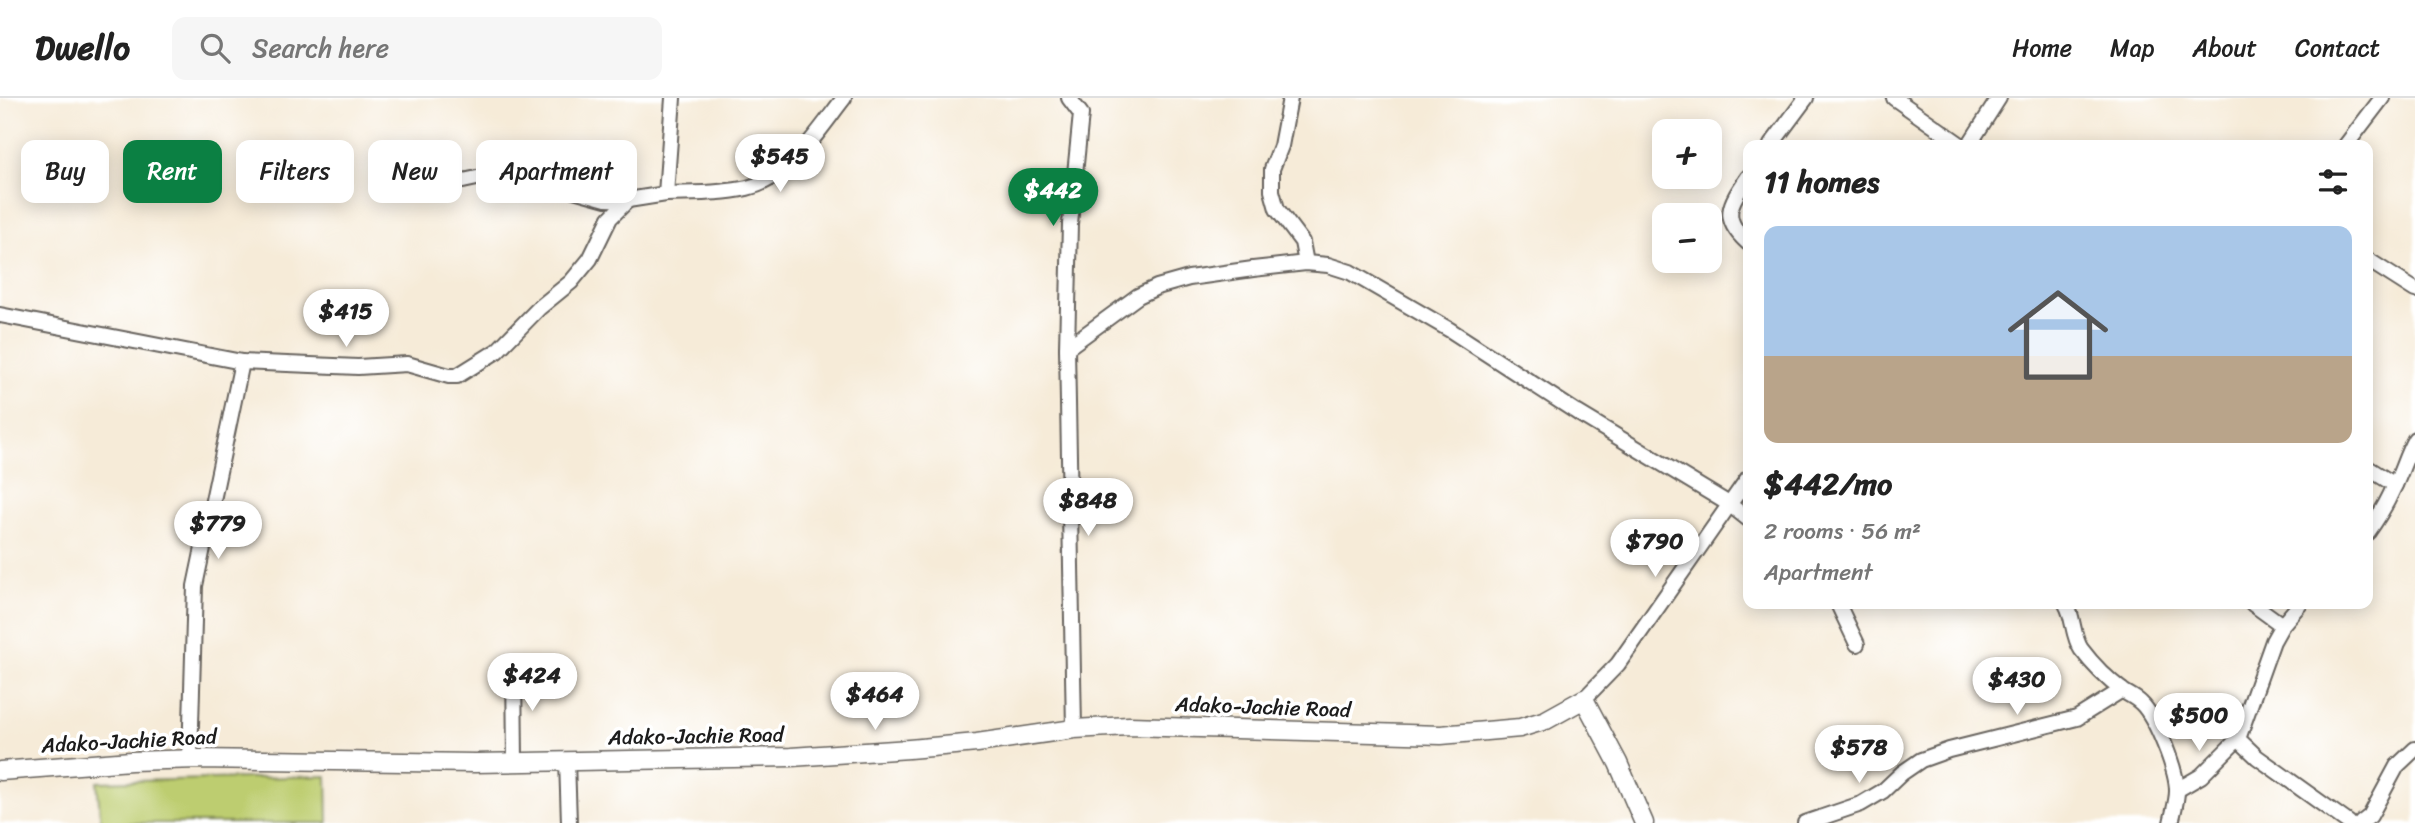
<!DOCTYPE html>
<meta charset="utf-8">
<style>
body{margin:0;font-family:Sriracha,sans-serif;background:#f6f6f6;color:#222;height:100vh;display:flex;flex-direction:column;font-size:26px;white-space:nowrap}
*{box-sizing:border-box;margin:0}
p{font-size:23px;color:#767676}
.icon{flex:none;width:38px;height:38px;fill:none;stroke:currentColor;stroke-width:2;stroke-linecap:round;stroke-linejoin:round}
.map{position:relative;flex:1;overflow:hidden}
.details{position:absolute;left:1743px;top:42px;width:630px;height:469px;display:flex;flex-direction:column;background:#fff;border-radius:14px;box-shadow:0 4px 18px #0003}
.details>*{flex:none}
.top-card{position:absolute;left:21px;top:42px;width:665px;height:63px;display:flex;gap:14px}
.tools{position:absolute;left:1652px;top:21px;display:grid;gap:14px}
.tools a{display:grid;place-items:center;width:70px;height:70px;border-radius:14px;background:#fff;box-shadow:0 4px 18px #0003;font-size:35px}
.price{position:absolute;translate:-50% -60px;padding:0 16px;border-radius:24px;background:#fff;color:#222;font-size:23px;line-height:46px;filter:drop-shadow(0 2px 4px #0008)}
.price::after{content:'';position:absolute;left:50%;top:42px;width:21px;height:16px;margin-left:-10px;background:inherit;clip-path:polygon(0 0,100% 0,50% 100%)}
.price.selected{background:#0b8043;color:#fff}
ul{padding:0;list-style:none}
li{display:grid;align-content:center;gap:14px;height:371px;padding:0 21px}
li span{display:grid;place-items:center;height:217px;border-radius:14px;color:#555}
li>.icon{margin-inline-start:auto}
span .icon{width:126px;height:126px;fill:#fffc;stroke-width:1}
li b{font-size:30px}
h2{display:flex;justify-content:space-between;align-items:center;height:84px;padding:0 21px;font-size:30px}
.tag{padding:0 24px;border-radius:14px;background:#fff;box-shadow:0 4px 18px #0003;font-size:24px;line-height:63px}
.tag.selected{background:#0b8043;color:#fff}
header{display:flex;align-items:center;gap:42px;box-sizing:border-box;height:98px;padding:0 35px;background:#fff;border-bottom:2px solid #e0e0e0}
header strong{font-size:33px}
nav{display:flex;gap:38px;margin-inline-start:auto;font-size:24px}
.search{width:490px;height:63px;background:#f6f6f6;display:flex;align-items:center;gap:18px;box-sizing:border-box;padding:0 24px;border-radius:14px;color:#767676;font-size:26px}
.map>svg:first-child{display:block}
.green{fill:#bdcd70;stroke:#6c7446;stroke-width:2}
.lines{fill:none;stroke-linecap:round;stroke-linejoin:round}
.minor-casing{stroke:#68645e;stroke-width:18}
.tertiary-casing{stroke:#68645e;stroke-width:21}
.minor{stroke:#fff;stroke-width:14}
.tertiary{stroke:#fff;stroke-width:18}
.labels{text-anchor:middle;stroke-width:7;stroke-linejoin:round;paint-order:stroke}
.street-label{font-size:21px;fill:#1c1c1c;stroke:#fff}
</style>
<header>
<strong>Dwello</strong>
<div class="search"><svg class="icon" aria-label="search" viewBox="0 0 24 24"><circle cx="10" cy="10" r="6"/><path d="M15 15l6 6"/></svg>Search here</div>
<nav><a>Home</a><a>Map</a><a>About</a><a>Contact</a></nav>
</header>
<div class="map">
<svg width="2415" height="725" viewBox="0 0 2415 725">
<rect width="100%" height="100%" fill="#fff"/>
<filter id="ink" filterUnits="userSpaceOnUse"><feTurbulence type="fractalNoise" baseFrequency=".0143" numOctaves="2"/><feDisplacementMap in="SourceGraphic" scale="14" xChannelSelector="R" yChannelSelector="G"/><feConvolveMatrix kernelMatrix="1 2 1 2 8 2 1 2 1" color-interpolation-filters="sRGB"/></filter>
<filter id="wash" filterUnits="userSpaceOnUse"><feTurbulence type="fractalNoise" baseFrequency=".00686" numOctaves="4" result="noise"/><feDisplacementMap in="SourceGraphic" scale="28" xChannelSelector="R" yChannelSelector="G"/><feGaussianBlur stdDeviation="1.57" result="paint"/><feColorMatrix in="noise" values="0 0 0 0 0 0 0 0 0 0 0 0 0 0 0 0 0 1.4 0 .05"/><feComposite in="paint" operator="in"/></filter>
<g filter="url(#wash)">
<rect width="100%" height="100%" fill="#f6ebd8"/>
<polygon class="green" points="327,678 328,725 101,725 97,684"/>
</g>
<g filter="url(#ink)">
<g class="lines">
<g class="minor-casing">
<g id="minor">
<polyline points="1069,0 1081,16 1070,126 1067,250 1074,631"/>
<polyline points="1290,0 1281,48 1272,71 1272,93 1277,111 1302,144 1306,165"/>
<polyline points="1894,0 1961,47"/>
<polyline points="1771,47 1806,0"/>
<polyline points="1969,47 1999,0"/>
<polyline points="2346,47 2382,0"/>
<path d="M1748,79c-19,28 -28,41 0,66"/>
<polyline points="463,83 491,77 520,77 606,101 628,102 666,96 673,0"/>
<path d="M666,96c27,-1 55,0 81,-6 43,-10 71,-57 97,-90"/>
<polyline points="2368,162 2415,192"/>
<polyline points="0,217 242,264 358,269 407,266 449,278 457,278 497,253 539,210 571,184 590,161 610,120 628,102"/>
<polyline points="1067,250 1138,198 1157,189 1189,180 1253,171 1306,165 1328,167 1350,174 1450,232 1578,315 1729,406 1748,421"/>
<polyline points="2368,370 2395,387"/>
<path d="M2368,434c10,-14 19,-29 26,-45 8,-16 12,-32 21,-48"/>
<polyline points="1838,506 1857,546"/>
<path d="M2066,506c8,13 6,31 15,45 12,16 26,30 42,42 6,4 13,7 18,12 15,14 36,68 36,88 0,10 -4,22 -6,32"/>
<polyline points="2253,506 2282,527"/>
<polyline points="514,567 515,663"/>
<polyline points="1584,601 1618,566 1748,380"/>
<polyline points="2238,641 2257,659 2349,725"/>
<polyline points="190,661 195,488 242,264"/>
<polyline points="567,662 569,725"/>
<polyline points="2177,692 2201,678 2238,641 2273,543 2282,527 2300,506"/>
<polyline points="1805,725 1861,706 1883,693 1902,675 1921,662 1949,652 2077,620 2122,592"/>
<polyline points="2361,725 2370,718 2397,668 2415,651"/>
</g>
</g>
<g class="tertiary-casing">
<polyline id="tertiary" points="0,673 131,663 199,661 475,665 791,659 909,651 977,645 1074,631 1129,628 1441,637 1520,630 1546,622 1584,601 1618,665 1644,725"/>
</g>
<use href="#minor" class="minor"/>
<use href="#tertiary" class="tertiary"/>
</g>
</g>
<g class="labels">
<g class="street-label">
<text transform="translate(1263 609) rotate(2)" y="7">Adako-Jachie Road</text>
<text transform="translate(696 638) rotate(-1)" y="7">Adako-Jachie Road</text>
<text transform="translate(129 643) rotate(-3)" y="7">Adako-Jachie Road</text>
</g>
</g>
</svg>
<div class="tools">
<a>+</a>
<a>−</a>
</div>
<b class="price" style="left:780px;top:96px">$545</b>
<b class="price selected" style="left:1053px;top:130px">$442</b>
<b class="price" style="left:346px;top:251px">$415</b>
<b class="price" style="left:1088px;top:440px">$848</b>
<b class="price" style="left:218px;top:463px">$779</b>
<b class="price" style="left:1655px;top:481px">$790</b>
<b class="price" style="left:532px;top:615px">$424</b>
<b class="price" style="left:2017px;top:619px">$430</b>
<b class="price" style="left:875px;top:634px">$464</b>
<b class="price" style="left:2199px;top:655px">$500</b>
<b class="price" style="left:1859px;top:687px">$578</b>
<div class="top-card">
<a class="tag">Buy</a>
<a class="tag selected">Rent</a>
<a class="tag">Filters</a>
<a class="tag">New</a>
<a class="tag">Apartment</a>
</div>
<section class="details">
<h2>11 homes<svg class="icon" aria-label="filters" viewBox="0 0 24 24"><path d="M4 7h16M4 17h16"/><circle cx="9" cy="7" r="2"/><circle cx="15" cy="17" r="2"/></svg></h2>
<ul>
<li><span style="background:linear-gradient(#a9c7e8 60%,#b9a48a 0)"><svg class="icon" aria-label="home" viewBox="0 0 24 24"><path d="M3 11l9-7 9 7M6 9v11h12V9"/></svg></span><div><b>$442/mo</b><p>2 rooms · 56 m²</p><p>Apartment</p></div></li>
</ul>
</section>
</div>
